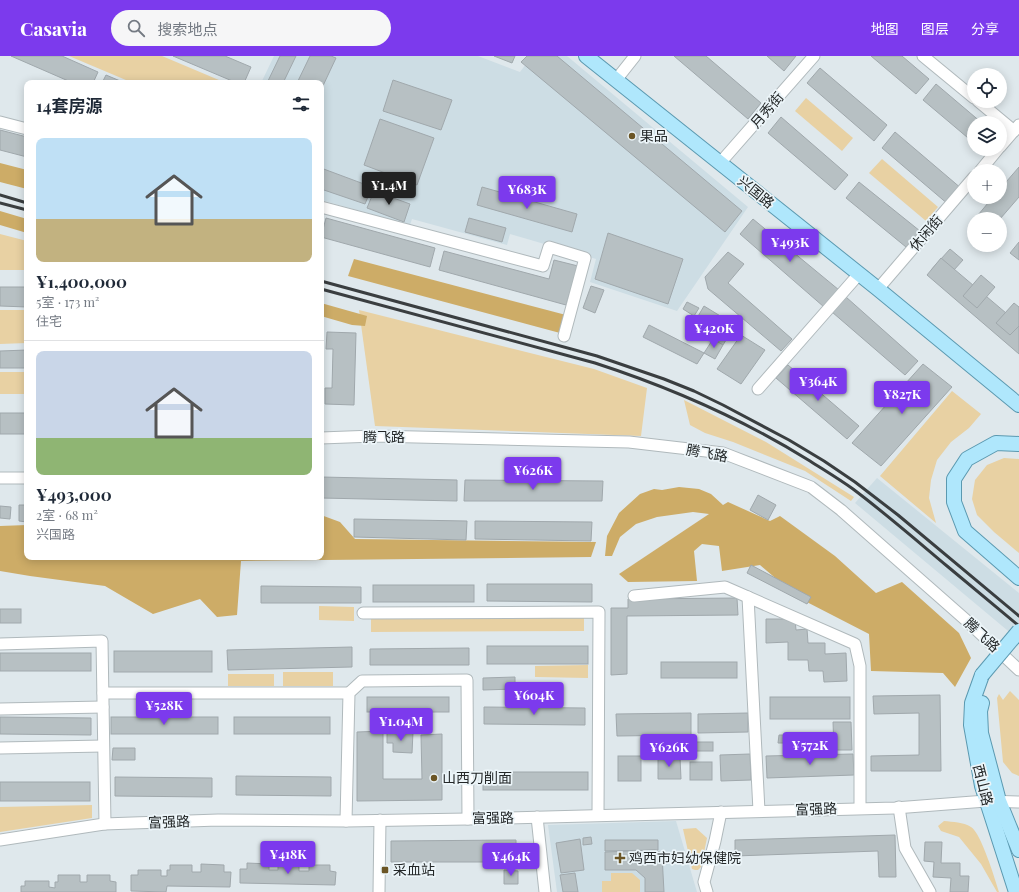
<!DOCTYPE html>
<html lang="zh">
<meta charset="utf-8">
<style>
body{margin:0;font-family:"Playfair Display","Noto Sans SC",serif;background:#f6f6f7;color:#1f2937;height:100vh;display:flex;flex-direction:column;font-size:15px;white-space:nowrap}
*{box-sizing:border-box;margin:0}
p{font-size:13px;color:#747a83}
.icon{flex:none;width:22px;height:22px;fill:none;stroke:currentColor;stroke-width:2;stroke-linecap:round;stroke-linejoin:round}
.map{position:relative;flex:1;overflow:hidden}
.side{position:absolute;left:24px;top:24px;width:300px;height:480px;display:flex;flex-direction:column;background:#fff;border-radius:8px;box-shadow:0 2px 10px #0003}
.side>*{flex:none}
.fabs{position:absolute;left:967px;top:12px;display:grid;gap:8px}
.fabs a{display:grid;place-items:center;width:40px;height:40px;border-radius:50%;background:#fff;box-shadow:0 2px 10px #0003;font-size:20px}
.price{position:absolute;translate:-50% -34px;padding:0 9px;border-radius:4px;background:#7c3aed;color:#fff;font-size:13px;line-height:26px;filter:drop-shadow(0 1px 2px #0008)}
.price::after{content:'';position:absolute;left:50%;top:24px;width:12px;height:9px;margin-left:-6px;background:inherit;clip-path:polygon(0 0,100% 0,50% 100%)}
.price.on{background:#222;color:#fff}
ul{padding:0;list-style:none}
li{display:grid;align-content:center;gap:8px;height:212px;padding:0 12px}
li+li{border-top:1px solid #e0e1e3}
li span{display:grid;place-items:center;height:124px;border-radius:8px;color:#555}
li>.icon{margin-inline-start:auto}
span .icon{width:72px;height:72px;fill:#fffc;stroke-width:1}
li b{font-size:17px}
h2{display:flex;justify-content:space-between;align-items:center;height:48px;padding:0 12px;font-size:17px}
header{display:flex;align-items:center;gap:24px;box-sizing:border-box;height:56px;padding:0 20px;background:#7c3aed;color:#fff}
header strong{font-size:19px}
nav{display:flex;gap:22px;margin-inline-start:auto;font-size:14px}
.search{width:280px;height:36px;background:#f6f6f7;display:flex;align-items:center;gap:10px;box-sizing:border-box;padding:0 14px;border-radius:22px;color:#747a83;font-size:15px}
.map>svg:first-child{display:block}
.built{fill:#cddde4}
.green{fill:#e8d1a3}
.forest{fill:#cdac67}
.building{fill:#b7c0c3;stroke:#a0a8ac}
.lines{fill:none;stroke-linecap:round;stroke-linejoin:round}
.minor-casing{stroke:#b0b9bc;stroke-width:13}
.major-casing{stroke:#5b99b0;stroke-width:16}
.minor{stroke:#fff;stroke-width:11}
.major{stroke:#afe7fc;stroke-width:14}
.rail{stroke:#3a3e40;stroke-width:3}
.major-bridge-casing{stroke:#5b99b0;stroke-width:16;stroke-linecap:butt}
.major-bridge{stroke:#afe7fc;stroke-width:14}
.poi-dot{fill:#6b5525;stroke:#ecf5f9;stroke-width:1.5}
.labels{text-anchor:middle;stroke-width:3.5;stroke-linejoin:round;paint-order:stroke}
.street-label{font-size:14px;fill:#232728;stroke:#ecf5f9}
.poi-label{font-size:14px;fill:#232728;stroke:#ecf5f9;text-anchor:start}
</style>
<header>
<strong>Casavia</strong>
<div class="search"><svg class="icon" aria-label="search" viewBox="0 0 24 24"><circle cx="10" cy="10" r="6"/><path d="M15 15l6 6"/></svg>搜索地点</div>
<nav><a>地图</a><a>图层</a><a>分享</a></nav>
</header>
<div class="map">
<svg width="1019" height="836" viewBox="0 0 1019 836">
<rect width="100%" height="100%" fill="#dfe8ec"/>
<g class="built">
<polygon points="274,0 478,0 520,16 532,0 567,0 748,151 677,255 590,226 596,203 510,178 507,189 412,163 410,169 321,144 321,27 261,27"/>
<polygon points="877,422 1019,537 1019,584 855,447"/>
<polygon points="676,765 697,836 557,836 548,769"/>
</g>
<g class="green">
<polygon points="69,0 162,0 226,27 133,27"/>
<polygon points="806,42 853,82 842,95 795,55"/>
<polygon points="882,103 938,151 926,165 869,117"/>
<polygon points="0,178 27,185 27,214 0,214"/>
<polygon points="0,254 27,254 27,287 0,288"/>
<polygon points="359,254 594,313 647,332 641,380 375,370"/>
<rect x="0" y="316" width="27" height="22"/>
<polygon points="952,335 981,358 969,372 951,386 937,404 931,424 929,442 936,467 880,420"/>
<polygon points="684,344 766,386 854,441 851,445 805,415 733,386 705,377 690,369"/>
<polygon points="1004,402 1019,403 1019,497 994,476 977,459 972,443 975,424 987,409"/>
<polygon points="319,550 354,551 354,565 319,564"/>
<polygon points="371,560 584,560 584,575 371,576"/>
<polygon points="588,609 588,622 535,621 535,610"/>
<rect x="283" y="616" width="50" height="14"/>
<rect x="228" y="618" width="46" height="12"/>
<polygon points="1010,635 1019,644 1019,720 1012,717 1003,706 997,642 999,638 1003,644"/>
<polygon points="92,749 92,762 0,776 0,751"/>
<path d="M944,765c9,1 19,1 27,6 10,6 24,52 28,65h-2l-16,-28 -22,-27 -18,-6 -3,-5z"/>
<polygon points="696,772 707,782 701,811 698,814 695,814 692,813 683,773"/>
<polygon points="611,817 632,817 640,824 640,836 602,836 602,825 611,825"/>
</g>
<g class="forest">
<polygon points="0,107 27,114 27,133 0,126"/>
<polygon points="0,155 27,163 27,177 0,169"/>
<polygon points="354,203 566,259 560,277 348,220"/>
<polygon points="321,247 367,260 365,270 352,269 321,260"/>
<polygon points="679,431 699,433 711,438 723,449 728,446 770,465 780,460 835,500 876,537 902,526 959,577 971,602 955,631 943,617 871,615 869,578 799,542 760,509 722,515 719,490 702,488 694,495 697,525 628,526 619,518 709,458 693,456 657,461 636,468 620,481 612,500 605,500 607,480 619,457 640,438 654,433 662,434"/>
<polygon points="321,459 340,466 355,483 596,486 591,501 241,505 237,559 217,561 200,543 153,558 105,530 30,520 0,515 0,470 27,469 27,501 321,501"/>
</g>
<g class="building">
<polygon points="11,0 62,0 98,16 93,27 73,27"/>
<polygon points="173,0 225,0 251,11 244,27 237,27"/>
<polygon points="280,0 296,0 283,27 267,27"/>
<polygon points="310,0 331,0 336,2 321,34 321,27 297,27"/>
<polygon points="494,0 515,0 512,7"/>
<polygon points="527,0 557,0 742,155 725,176 521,6"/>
<polygon points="674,0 706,0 761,47 748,63"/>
<polygon points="767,0 796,0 784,15"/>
<polygon points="871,0 902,0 929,23 916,38"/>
<polygon points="820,12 887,69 874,85 807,27"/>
<polygon points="106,19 125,27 102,27"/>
<polygon points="393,24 452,44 441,74 383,55"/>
<polygon points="936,28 982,67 974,67 974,87 923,44"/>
<polygon points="781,61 848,119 835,134 768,77"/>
<polygon points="380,63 434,82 417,129 364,109"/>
<polygon points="0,74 27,81 27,101 0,94"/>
<polygon points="895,76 962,133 949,149 882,92"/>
<polygon points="981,93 997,93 990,101"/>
<polygon points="1019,111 1019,141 1000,163 982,163 978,159 993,141 1000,141 1000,133"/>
<polygon points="321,112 372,131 365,148 321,133"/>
<polygon points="859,126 920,175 906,191 846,142"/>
<polygon points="482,131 577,158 572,176 477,149"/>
<polygon points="374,135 410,148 404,166 367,152"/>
<polygon points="326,162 435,192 430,211 321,181"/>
<polygon points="469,162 506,172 502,186 465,176"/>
<polygon points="753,163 839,234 824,251 740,178"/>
<polygon points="608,177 683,203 668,248 595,223"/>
<polygon points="1019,186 1019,204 1010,197"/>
<polygon points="950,193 963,204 944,225 931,214"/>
<polygon points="444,195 549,223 554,204 578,210 566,249 439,214"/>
<polygon points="728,196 744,208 728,227 792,283 781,295 708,233 705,221"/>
<polygon points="941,202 1019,268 1019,298 927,219"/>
<polygon points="981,219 995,231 977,252 963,240"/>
<polygon points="591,230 604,234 595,257 583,252"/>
<polygon points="0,231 27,231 27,251 0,250"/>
<polygon points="846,241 918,305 905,319 832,256"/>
<polygon points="687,246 699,252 694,260 683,253"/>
<polygon points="1014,247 1019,251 1019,270 1010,279 996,267"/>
<polygon points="704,250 735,269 723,289 713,283 718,274 697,262"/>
<polygon points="649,269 704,297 697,308 643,281"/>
<polygon points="327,276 356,277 354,349 325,348 325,332 332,332 333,293 326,293"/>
<polygon points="741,279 765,294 741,328 717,313"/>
<polygon points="713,283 723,289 715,303 704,297"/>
<polygon points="27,294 27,312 0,312 0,295"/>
<polygon points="923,308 952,331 881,410 852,387"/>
<polygon points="788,309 859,370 847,383 776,322"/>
<rect x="0" y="357" width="27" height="21"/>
<polygon points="321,421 457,424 457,445 321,442"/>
<polygon points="465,424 603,425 602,445 464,445"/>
<polygon points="758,439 776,449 768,464 750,454"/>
<polygon points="19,449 27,449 27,466 19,465"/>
<polygon points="0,450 11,451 10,463 0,462"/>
<polygon points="354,463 467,465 466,484 354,481"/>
<polygon points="475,465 592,466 591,485 475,483"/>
<polygon points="751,509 811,541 807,548 747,517"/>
<polygon points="487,528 592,528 592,546 487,545"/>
<rect x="373" y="529" width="101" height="17"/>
<polygon points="261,530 361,531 361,547 261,547"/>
<polygon points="737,542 738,559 627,560 627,618 611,619 611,552 628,552 628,543"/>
<rect x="0" y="553" width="21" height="14"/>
<polygon points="766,563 795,563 796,574 807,573 808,587 825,587 825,598 846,597 847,625 824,626 823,615 809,615 808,604 788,604 788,586 766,587"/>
<rect x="487" y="590" width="101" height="18"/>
<polygon points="352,591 352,611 228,614 227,594"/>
<polygon points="469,592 469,609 370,609 370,593"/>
<rect x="114" y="595" width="98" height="21"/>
<rect x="0" y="597" width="91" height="18"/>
<rect x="661" y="606" width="76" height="16"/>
<polygon points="515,621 515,633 483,634 483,622"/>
<polygon points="940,639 941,715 871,715 871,700 919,699 919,657 874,658 873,640"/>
<rect x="367" y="641" width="82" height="15"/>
<rect x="770" y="641" width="80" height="22"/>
<polygon points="484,651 585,652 585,669 484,668"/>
<polygon points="691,657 691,679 617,680 616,658"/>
<polygon points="748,657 748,676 698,677 698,658"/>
<polygon points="0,661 91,662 91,679 0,678"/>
<rect x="111" y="661" width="107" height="17"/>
<rect x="234" y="661" width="96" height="17"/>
<polygon points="833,666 851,666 852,694 834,694"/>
<polygon points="383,675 383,723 422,723 421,679 442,678 442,744 357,745 357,676"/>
<polygon points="387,676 413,676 412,697 393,696 393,687 387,687"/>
<polygon points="779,679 797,679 796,687 778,687"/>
<polygon points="682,682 689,682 688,696 676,696 676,685 682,685"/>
<rect x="695" y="686" width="18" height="9"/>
<polygon points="113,692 135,692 135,704 112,704"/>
<polygon points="750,698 751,724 721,725 720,699"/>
<polygon points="853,698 854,719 767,722 766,700"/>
<rect x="618" y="700" width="23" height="25"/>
<polygon points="658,701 680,701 681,723 658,723"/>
<rect x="690" y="706" width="22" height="18"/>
<rect x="483" y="716" width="105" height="18"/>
<polygon points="236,720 331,721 331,740 236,739"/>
<polygon points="115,721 212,722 212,741 115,740"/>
<rect x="0" y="726" width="90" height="19"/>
<polygon points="895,779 896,821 879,821 878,795 735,800 735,784"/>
<polygon points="591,781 592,788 583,789 583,782"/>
<polygon points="580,783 584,814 561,817 556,787"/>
<polygon points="516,784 516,806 391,806 391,785"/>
<polygon points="605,784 658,784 658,794 605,795"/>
<polygon points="925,786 942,786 941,807 960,807 960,820 969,820 968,836 950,836 951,822 933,821 934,806 924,805"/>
<polygon points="655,794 660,796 662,799 664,836 645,836 645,822 636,814 605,814 605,796"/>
<polygon points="247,807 269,808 269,814 278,814 278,808 299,809 299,815 309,815 309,809 330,809 330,815 336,816 335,829 240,827 240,813 247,813"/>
<polygon points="201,808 224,809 224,816 231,816 230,831 167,830 166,836 131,835 131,819 138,819 138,814 161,814 161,820 167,820 167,814 170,814 170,809 192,809 192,816 201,816"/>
<polygon points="504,814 518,815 518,828 504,828"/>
<polygon points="575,817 578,836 563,836 560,819"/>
<polygon points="58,819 80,819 80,826 87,826 87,819 110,819 110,825 116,826 116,836 21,836 21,830 25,830 25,825 49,825 49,831 55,832 55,826 58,826"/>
</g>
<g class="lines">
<g class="minor-casing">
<g id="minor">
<polyline points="923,0 974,42"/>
<polyline points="616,24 635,0"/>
<polyline points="978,45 1014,75"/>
<polyline points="0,66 27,73"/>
<polyline points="1000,91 1019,69"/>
<polyline points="720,107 814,0"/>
<polyline points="980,115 998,93"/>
<polyline points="321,151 543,210 549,191 585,202 564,280"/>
<polyline points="878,233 974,121"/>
<polyline points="758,333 859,218"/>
<polyline points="321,382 374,380 629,386 723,397 811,431 841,454 967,565 1019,614"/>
<polyline points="0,422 27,422"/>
<polyline points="634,540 725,531 855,588 860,610 860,752"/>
<polyline points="748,541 759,755"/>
<polyline points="363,557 599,556 598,759"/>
<polyline points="0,588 102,585 105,768"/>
<polyline points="103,637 349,637"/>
<polyline points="0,653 103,651"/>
<polyline points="0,692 103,690"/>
<polyline points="899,751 905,792 930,836"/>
<polyline points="537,761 545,836"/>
<polyline points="346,765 349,637 362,625 467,624 468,763"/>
<polyline points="0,784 104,768 218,764 346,765 468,763 895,752 986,745 1019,746"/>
<polyline points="379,836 380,764"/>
<polyline points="707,836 704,826 715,785 721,756"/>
</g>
</g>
<g class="major-casing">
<g id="major">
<polyline points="586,0 878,233 1019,349"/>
<polyline points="1019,388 996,387 967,403 954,423 954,446 965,475 1019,522"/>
<polyline points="982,619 972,647 971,669 982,730 1016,836"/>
<polyline points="982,647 980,655 981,677 999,745 1019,794"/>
</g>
</g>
<use href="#minor" class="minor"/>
<use href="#major" class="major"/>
<g class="rail">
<polyline points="0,139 27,147"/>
<polyline points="0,147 27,154"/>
<polyline points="321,225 597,300 664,323 694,335 723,349 789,384 824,405 855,426 898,459 1019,560"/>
<path d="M321,233l274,74c77,25 146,55 215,98 14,9 29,18 43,28 32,24 63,51 94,77 24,20 48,40 72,60"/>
</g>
<g class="major-bridge-casing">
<polyline id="major-bridge" points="982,619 1019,575"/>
</g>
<use href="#major-bridge" class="major-bridge"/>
</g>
<g class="poi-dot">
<circle cx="632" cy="80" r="4"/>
<circle cx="434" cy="722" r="4"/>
<path d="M618 796h4v4h4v4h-4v4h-4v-4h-4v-4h4z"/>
<rect x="381" y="810" width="8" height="8" rx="2"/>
</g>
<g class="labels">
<g class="street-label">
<text transform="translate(767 54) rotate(-49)" y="5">月秀街</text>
<text transform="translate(756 136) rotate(39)" y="5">兴国路</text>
<text transform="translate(926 177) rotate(-49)" y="5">休闲街</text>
<text x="384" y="386">腾飞路</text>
<text transform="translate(707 397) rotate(10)" y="5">腾飞路</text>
<text transform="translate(982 579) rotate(43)" y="5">腾飞路</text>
<text transform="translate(983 729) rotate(76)" y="5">西山路</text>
<text transform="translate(816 753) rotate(-2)" y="5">富强路</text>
<text transform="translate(493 762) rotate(-1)" y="5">富强路</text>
<text transform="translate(169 766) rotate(-2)" y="5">富强路</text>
</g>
<g class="poi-label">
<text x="640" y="85">果品</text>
<text x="442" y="727">山西刀削面</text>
<text x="629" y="807">鸡西市妇幼保健院</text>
<text x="393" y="819">采血站</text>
</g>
</g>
</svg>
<div class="fabs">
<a><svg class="icon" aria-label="locate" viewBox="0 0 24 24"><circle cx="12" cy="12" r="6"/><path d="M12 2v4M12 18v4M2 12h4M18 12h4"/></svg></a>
<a><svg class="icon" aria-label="layers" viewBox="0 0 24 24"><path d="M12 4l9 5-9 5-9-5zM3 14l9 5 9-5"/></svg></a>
<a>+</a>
<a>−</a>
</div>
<b class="price on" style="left:389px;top:150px">¥1.4M</b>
<b class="price" style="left:527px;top:154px">¥683K</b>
<b class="price" style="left:790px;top:207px">¥493K</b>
<b class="price" style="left:714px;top:293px">¥420K</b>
<b class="price" style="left:818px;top:346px">¥364K</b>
<b class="price" style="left:902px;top:359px">¥827K</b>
<b class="price" style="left:533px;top:435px">¥626K</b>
<b class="price" style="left:534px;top:660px">¥604K</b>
<b class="price" style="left:164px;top:670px">¥528K</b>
<b class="price" style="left:401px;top:686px">¥1.04M</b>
<b class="price" style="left:810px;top:710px">¥572K</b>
<b class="price" style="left:669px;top:712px">¥626K</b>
<b class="price" style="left:288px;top:819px">¥418K</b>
<b class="price" style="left:511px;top:821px">¥464K</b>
<section class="side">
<h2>14套房源<svg class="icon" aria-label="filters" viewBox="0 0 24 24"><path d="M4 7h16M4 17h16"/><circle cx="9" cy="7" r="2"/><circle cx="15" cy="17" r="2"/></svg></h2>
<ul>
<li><span style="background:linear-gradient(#bfe0f5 65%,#c2b280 0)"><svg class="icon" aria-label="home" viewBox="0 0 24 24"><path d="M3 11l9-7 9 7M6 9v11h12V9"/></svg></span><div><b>¥1,400,000</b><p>5室 · 173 m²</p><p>住宅</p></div></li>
<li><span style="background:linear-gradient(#c9d6e8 70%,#8fb573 0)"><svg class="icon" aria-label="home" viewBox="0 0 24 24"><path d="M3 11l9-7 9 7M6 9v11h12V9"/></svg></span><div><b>¥493,000</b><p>2室 · 68 m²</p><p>兴国路</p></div></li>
</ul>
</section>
</div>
